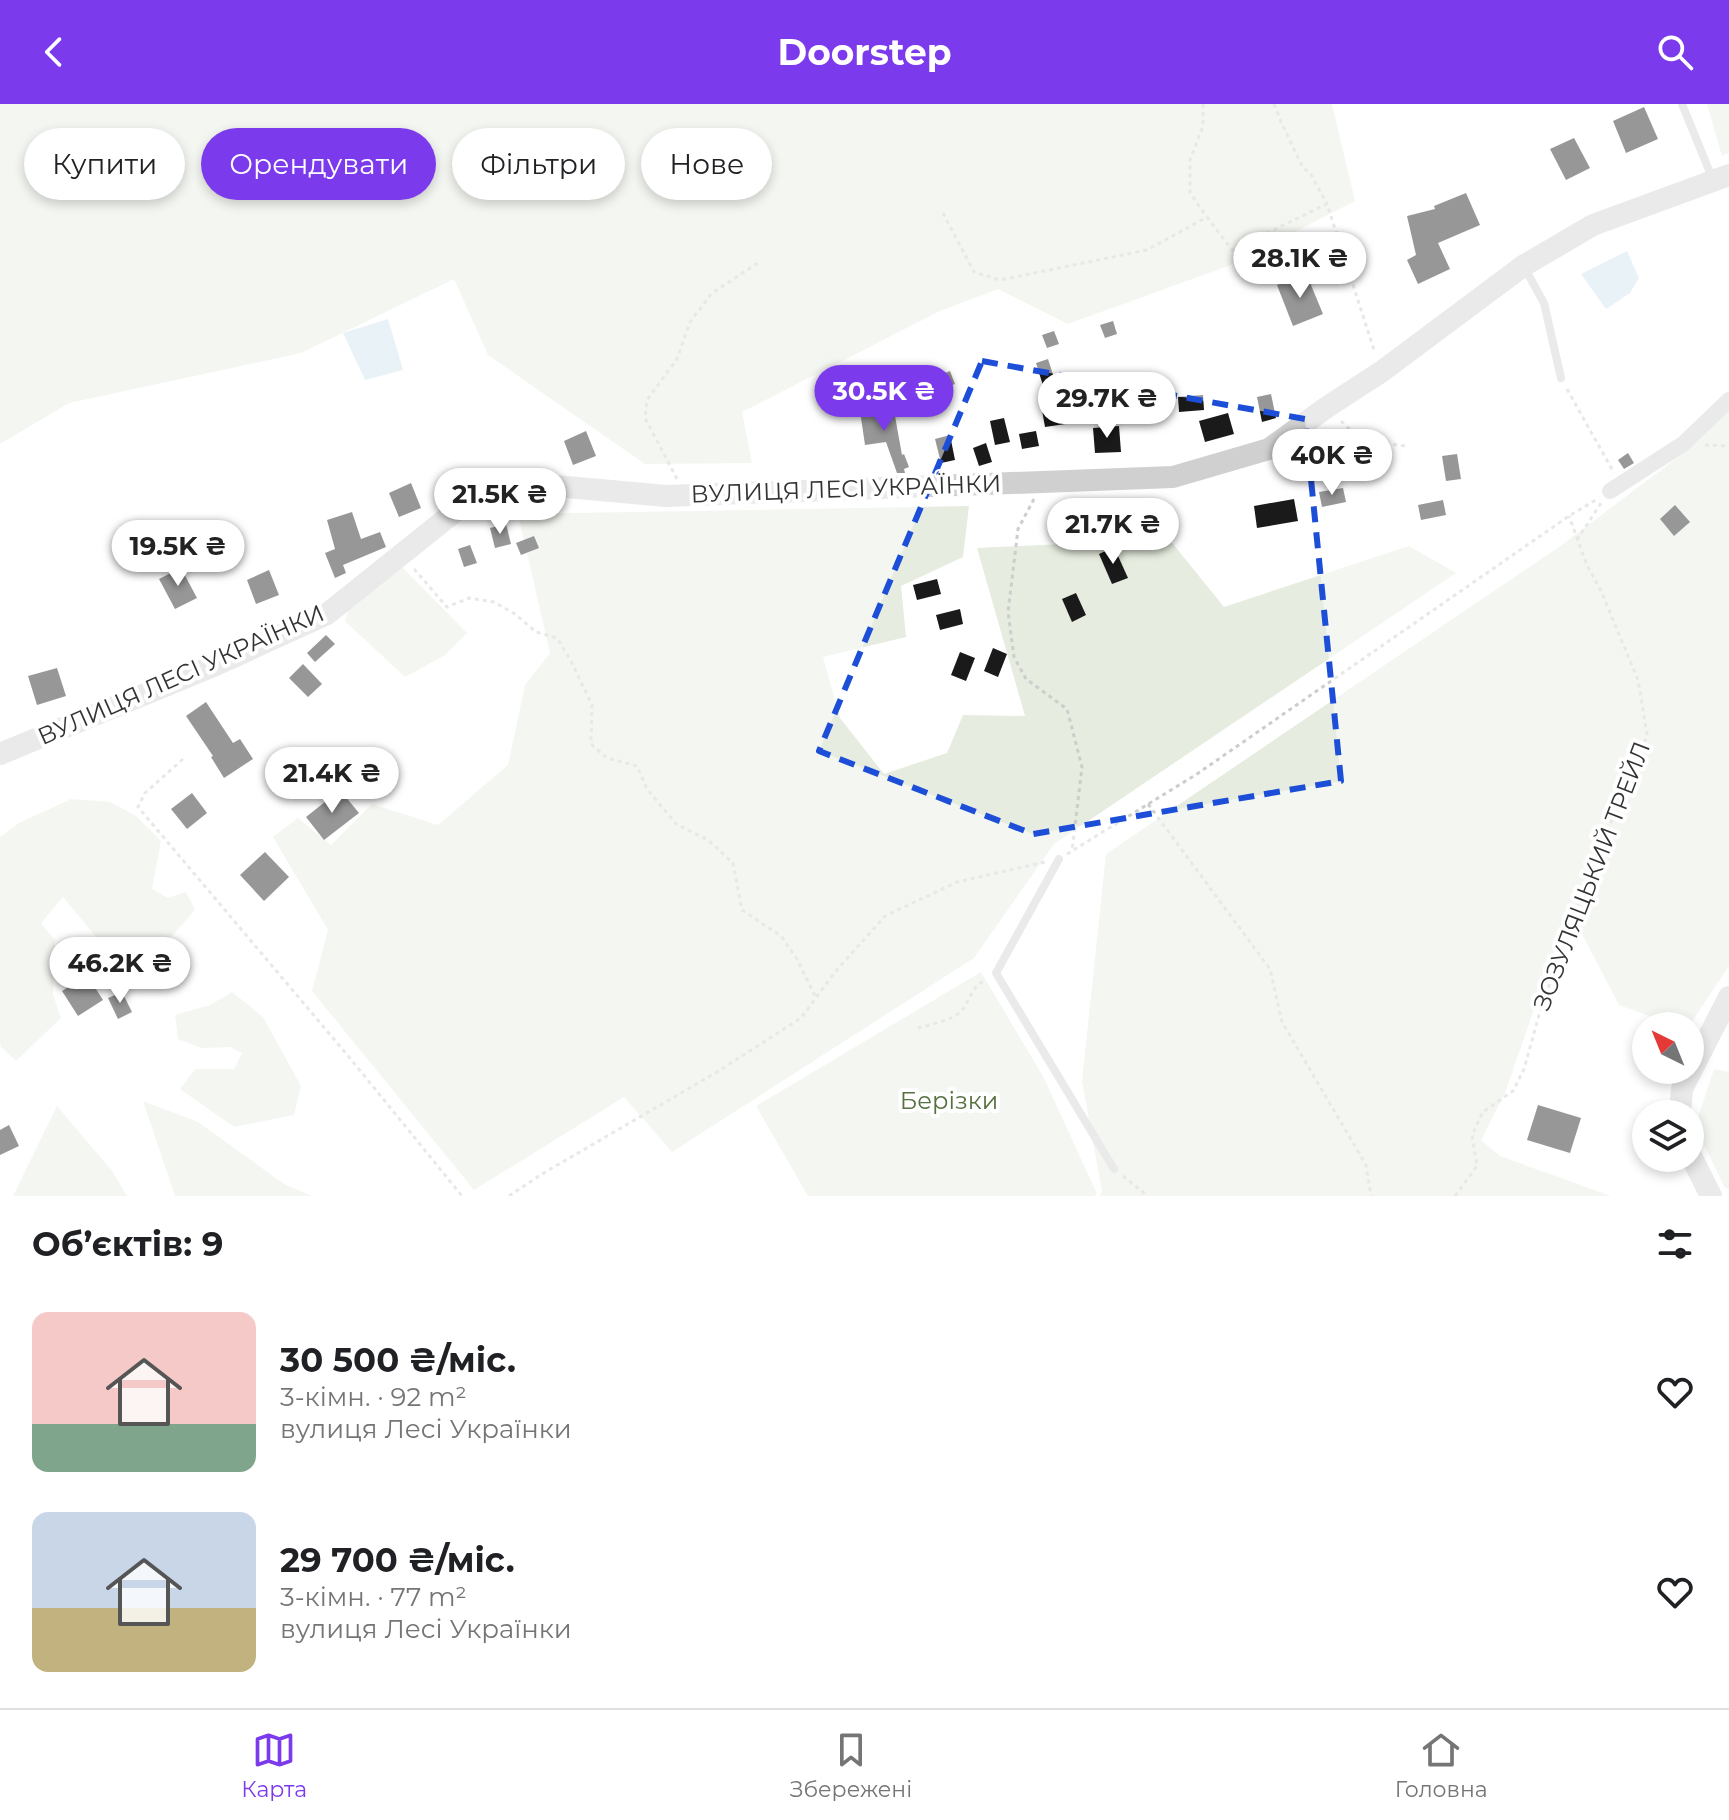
<!DOCTYPE html>
<html lang="uk">
<meta charset="utf-8">
<style>
body{margin:0;font-family:Montserrat,sans-serif;background:#f2f2f2;color:#202124;height:100vh;display:flex;flex-direction:column;font-size:30px;white-space:nowrap}
*{box-sizing:border-box;margin:0}
p{font-size:26px;color:#757577}
.icon{flex:none;width:44px;height:44px;fill:none;stroke:currentColor;stroke-width:2;stroke-linecap:round;stroke-linejoin:round}
.map{position:relative;height:1092px;overflow:hidden}
.panel{display:flex;flex-direction:column;background:#fff;flex:1}
.panel>*{flex:none}
.banner{position:absolute;left:24px;top:24px;width:800px;height:72px;display:flex;gap:16px}
.needle{width:52px;rotate:317deg}
.fabs{position:absolute;left:1632px;top:908px;display:grid;gap:16px}
.fabs a{display:grid;place-items:center;width:72px;height:72px;border-radius:50%;background:#fff;box-shadow:0 4px 12px #0003;font-size:40px}
.price{position:absolute;translate:-50% -68px;padding:0 18px;border-radius:28px;background:#fff;color:#222;font-size:26px;line-height:52px;filter:drop-shadow(0 2px 4px #0008)}
.price::after{content:'';position:absolute;left:50%;top:48px;width:24px;height:18px;margin-left:-12px;background:inherit;clip-path:polygon(0 0,100% 0,50% 100%)}
.price.active{background:#7c3aed;color:#fff}
ul{padding:0;list-style:none}
li{display:flex;align-items:center;gap:24px;height:200px;padding:0 32px}
li span{display:grid;place-items:center;flex:none;width:224px;height:160px;border-radius:16px;color:#555}
li>.icon{margin-inline-start:auto}
span .icon{width:96px;height:96px;fill:#fffc;stroke-width:1}
li b{font-size:34px}
h2{display:flex;justify-content:space-between;align-items:center;height:96px;padding:0 32px;font-size:34px}
.tag{padding:0 28px;border-radius:36px;background:#fff;box-shadow:0 4px 12px #0003;font-size:28px;line-height:72px}
.tag.active{background:#7c3aed;color:#fff}
header{display:flex;justify-content:space-between;align-items:center;height:104px;padding:0 32px;background:#7c3aed;color:#fff;font-size:36px;font-weight:700}
.tabs{display:flex;justify-content:space-around;align-items:center;height:112px;border-top:2px solid #e0e0e0;background:#fff;font-size:22px;color:#757577}
.tabs a{display:grid;justify-items:center;gap:4px}
.tabs .active{color:#7c3aed}
.map>svg:first-child{display:block}
.green{fill:#e6ecdf}
.water{fill:#cfe2ee}
.building{fill:#1a1a1a}
.lines{fill:none;stroke-linecap:round;stroke-linejoin:round}
.path{stroke:#cdcdcd;stroke-width:3;stroke-dasharray:4 4;stroke-linecap:butt}
.service{stroke:#d0d0d0;stroke-width:8}
.minor{stroke:#d0d0d0;stroke-width:16}
.tertiary{stroke:#d0d0d0;stroke-width:22}
.marked{fill:none;stroke:#1d4ed8;stroke-width:6;stroke-dasharray:16 10;stroke-linejoin:round}
.labels{text-anchor:middle;stroke-width:8;stroke-linejoin:round;paint-order:stroke}
.street-label{font-size:24px;fill:#333;stroke:#fff}
.park-label{font-size:24px;fill:#56703f;stroke:#fff}
</style>
<header><svg class="icon" aria-label="back" viewBox="0 0 24 24"><path d="M15 5l-7 7 7 7"/></svg>Doorstep<svg class="icon" aria-label="search" viewBox="0 0 24 24"><circle cx="10" cy="10" r="6"/><path d="M15 15l6 6"/></svg></header>
<div class="map">
<svg width="1729" height="1092" viewBox="0 0 1729 1092">
<rect width="100%" height="100%" fill="#fff"/>
<g class="green">
<polygon points="0,0 1332,0 1355,97 1228,162 1068,220 998,185 940,207 742,308 752,359 645,360 488,251 454,175 301,249 69,299 0,340"/>
<polygon points="1707,0 1729,0 1729,49 1722,52"/>
<polygon points="1729,304 1729,862 1689,922 1677,922 1619,901 1581,828 1564,819 1505,989 1481,1036 1500,1052 1611,1092 1100,1092 1102,1087 1082,977 1106,750 1559,443 1678,353"/>
<polygon points="969,402 963,453 901,482 906,533 823,553 840,614 884,670 947,649 963,611 1025,612 977,444 1169,435 1224,503 1409,442 1456,469 1054,740 974,854 672,1048 624,993 474,1086 312,887 328,826 273,733 298,714 331,741 372,700 438,721 508,661 525,581 550,549 518,410"/>
<polygon points="400,461 467,529 445,551 405,573 345,517 350,500"/>
<polygon points="71,695 110,698 136,712 161,737 152,785 168,794 186,788 195,806 149,858 116,857 63,793 41,819 55,836 53,890 61,914 16,957 1,943 0,939 0,733 19,719"/>
<polygon points="981,868 1044,974 1097,1090 1094,1092 808,1092 756,1002"/>
<polygon points="232,888 263,913 301,982 294,1011 234,1023 180,985 195,965 234,965 242,949 230,943 202,944 178,935 175,911 210,901"/>
<polygon points="1714,965 1729,968 1729,1085 1725,1084 1695,1022"/>
<polygon points="143,997 198,1018 284,1080 312,1092 175,1092"/>
<polygon points="57,1002 112,1067 127,1092 13,1092"/>
</g>
<g class="water">
<polygon points="1627,147 1639,174 1630,189 1606,205 1581,170"/>
<polygon points="388,215 403,266 365,276 343,229"/>
</g>
<g class="building">
<polygon points="1644,3 1658,35 1626,49 1613,17"/>
<polygon points="1574,34 1590,64 1566,76 1550,45"/>
<polygon points="1466,89 1480,121 1438,139 1450,165 1418,180 1407,156 1416,151 1407,112 1435,105 1434,102"/>
<polygon points="1306,169 1323,210 1293,222 1277,181"/>
<polygon points="1113,217 1117,230 1105,234 1100,221"/>
<polygon points="1054,227 1059,240 1047,244 1042,231"/>
<polygon points="1048,255 1058,286 1073,283 1079,318 1045,323 1039,289 1045,288 1036,259"/>
<polygon points="950,267 955,280 937,287 932,275"/>
<polygon points="1271,290 1276,314 1262,318 1257,293"/>
<polygon points="1203,291 1204,306 1179,308 1178,293"/>
<polygon points="893,301 902,351 904,350 909,363 904,365 905,369 897,369 886,338 865,341 860,307"/>
<polygon points="1228,309 1234,330 1205,338 1199,317"/>
<polygon points="1004,314 1010,338 995,341 990,317"/>
<polygon points="1119,322 1121,348 1095,349 1093,324"/>
<polygon points="586,327 596,352 573,361 564,337"/>
<polygon points="1036,327 1039,342 1022,345 1019,330"/>
<polygon points="950,331 955,356 941,359 935,335"/>
<polygon points="986,339 992,358 979,362 973,344"/>
<polygon points="1628,349 1634,359 1624,365 1618,356"/>
<polygon points="1457,350 1461,375 1446,377 1442,352"/>
<polygon points="460,368 466,384 458,387 446,397 438,377"/>
<polygon points="411,379 421,404 399,413 389,389"/>
<polygon points="1343,384 1346,398 1322,403 1319,388"/>
<polygon points="1294,395 1298,417 1257,424 1254,402"/>
<polygon points="1443,396 1446,411 1421,416 1418,401"/>
<polygon points="1675,401 1690,418 1674,432 1660,415"/>
<polygon points="352,408 361,435 380,428 386,443 343,461 346,469 335,474 325,449 335,445 327,416"/>
<polygon points="506,420 511,440 495,444 490,424"/>
<polygon points="534,432 539,444 521,451 516,439"/>
<polygon points="470,441 477,459 464,463 458,445"/>
<polygon points="1114,443 1128,474 1112,480 1099,450"/>
<polygon points="181,464 197,494 175,505 159,475"/>
<polygon points="269,466 279,491 256,500 247,476"/>
<polygon points="937,475 941,490 917,496 913,481"/>
<polygon points="1076,489 1086,511 1072,518 1062,495"/>
<polygon points="960,505 963,520 940,526 936,511"/>
<polygon points="326,531 335,540 315,558 307,549"/>
<polygon points="993,544 1007,550 998,573 984,567"/>
<polygon points="960,548 975,554 966,577 951,571"/>
<polygon points="303,560 322,580 308,593 289,574"/>
<polygon points="57,564 66,592 37,601 28,572"/>
<polygon points="206,598 233,639 240,635 253,655 224,674 211,653 213,652 186,612"/>
<polygon points="340,686 359,709 324,736 306,713"/>
<polygon points="192,689 207,709 187,725 171,705"/>
<polygon points="265,748 289,773 264,797 240,771"/>
<polygon points="87,871 103,896 78,912 62,887"/>
<polygon points="122,888 132,908 118,915 108,894"/>
<polygon points="1538,1001 1581,1014 1570,1049 1527,1036"/>
<polygon points="9,1021 19,1042 0,1051 0,1026"/>
</g>
<g class="lines">
<g class="path">
<polyline points="1203,0 1203,22 1190,56 1190,89 1207,113"/>
<polyline points="1274,0 1282,20 1303,64 1310,69 1327,100"/>
<polyline points="943,109 974,168 1000,176 1147,146 1207,113 1232,146 1327,100 1375,249"/>
<polyline points="1567,285 1614,369"/>
<polyline points="1341,317 1359,334"/>
<polyline points="1705,341 1729,342"/>
<polyline points="1306,342 1360,335 1405,342"/>
<polyline points="677,375 645,314 647,296 677,255 690,218 712,189 758,159"/>
<polyline points="1034,395 1018,425 1008,508 1014,553 1026,575 1067,605 1082,663 1072,747"/>
<polyline points="1577,436 1601,399"/>
<polyline points="414,465 447,503 469,494 494,498 515,510 536,528 557,534 571,557 592,601 591,640 607,654 637,662 647,685 676,720 708,736 733,759 742,806 781,832 797,855 816,894"/>
<polyline points="183,655 145,689 138,703 349,953 462,1092"/>
<polyline points="1148,700 1270,865 1282,918 1366,1061 1371,1092"/>
<polyline points="1067,750 1197,670 1569,412 1599,394"/>
<path d="M918,924c13,-4 35,-7 44,-18 10,-13 7,-20 24,-31"/>
<polyline points="1123,1072 1148,1092"/>
<polyline points="509,1092 542,1070 717,968 801,914 835,868 885,812 957,778 1045,758"/>
<polyline points="1455,1092 1477,1062 1472,1031 1483,1008 1513,987 1524,965 1539,911 1567,829 1622,690 1639,660 1647,630 1638,576 1601,487 1586,459 1569,412"/>
</g>
<g class="service">
<polyline points="1682,0 1713,76"/>
<polyline points="1524,163 1544,199 1561,274"/>
<polyline points="1059,755 996,869 1114,1065"/>
</g>
<polyline class="minor" points="1610,387 1683,340 1729,296"/>
<g class="tertiary">
<polyline points="0,650 218,560 327,510 467,398 534,380 666,392 1173,373 1269,345 1327,303 1381,268 1523,162 1593,121 1729,71"/>
<polyline points="1680,1010 1682,985 1729,893"/>
<polyline points="1690,1050 1711,1092"/>
</g>
</g>
<path d="M0 0H1729V1092H0ZM982,257l323,58 36,362 -308,53 -214,-83z" fill="#fff" fill-opacity=".55" fill-rule="evenodd"/>
<path class="marked" d="M982,257l323,58 36,362 -308,53 -214,-83z"/>
<g class="labels">
<g class="street-label">
<text transform="translate(846 385) rotate(-2)" y="8">ВУЛИЦЯ ЛЕСІ УКРАЇНКИ</text>
<text transform="translate(181 571) rotate(-24)" y="8">ВУЛИЦЯ ЛЕСІ УКРАЇНКИ</text>
<text transform="translate(1592 772) rotate(-69)" y="8">ЗОЗУЛЯЦЬКИЙ ТРЕЙЛ</text>
</g>
<g class="park-label">
<text x="949" y="1005">Берізки</text>
</g>
</g>
</svg>
<div class="fabs">
<a><svg class="needle" viewBox="-14 -14 28 28"><path d="M0-13l5 13h-10z" fill="#e53935"/><path d="M0 13l5-13h-10z" fill="#757577"/></svg></a>
<a><svg class="icon" aria-label="layers" viewBox="0 0 24 24"><path d="M12 4l9 5-9 5-9-5zM3 14l9 5 9-5"/></svg></a>
</div>
<b class="price" style="left:1300px;top:196px">28.1K ₴</b>
<b class="price active" style="left:884px;top:329px">30.5K ₴</b>
<b class="price" style="left:1107px;top:336px">29.7K ₴</b>
<b class="price" style="left:1332px;top:393px">40K ₴</b>
<b class="price" style="left:500px;top:432px">21.5K ₴</b>
<b class="price" style="left:1113px;top:462px">21.7K ₴</b>
<b class="price" style="left:178px;top:484px">19.5K ₴</b>
<b class="price" style="left:332px;top:711px">21.4K ₴</b>
<b class="price" style="left:120px;top:901px">46.2K ₴</b>
<div class="banner">
<a class="tag">Купити</a>
<a class="tag active">Орендувати</a>
<a class="tag">Фільтри</a>
<a class="tag">Нове</a>
</div>
</div>
<section class="panel">
<h2>Об’єктів: 9<svg class="icon" aria-label="filters" viewBox="0 0 24 24"><path d="M4 7h16M4 17h16"/><circle cx="9" cy="7" r="2"/><circle cx="15" cy="17" r="2"/></svg></h2>
<ul>
<li><span style="background:linear-gradient(#f6c9c9 70%,#7fa58c 0)"><svg class="icon" aria-label="home" viewBox="0 0 24 24"><path d="M3 11l9-7 9 7M6 9v11h12V9"/></svg></span><div><b>30 500 ₴/міс.</b><p>3-кімн. · 92 m²</p><p>вулиця Лесі Українки</p></div><svg class="icon" aria-label="heart" viewBox="0 0 24 24"><path d="M12 20l-8-8c-3-5 5-10 8-4 3-6 11-1 8 4z"/></svg></li>
<li><span style="background:linear-gradient(#c9d6e8 60%,#c2b280 0)"><svg class="icon" aria-label="home" viewBox="0 0 24 24"><path d="M3 11l9-7 9 7M6 9v11h12V9"/></svg></span><div><b>29 700 ₴/міс.</b><p>3-кімн. · 77 m²</p><p>вулиця Лесі Українки</p></div><svg class="icon" aria-label="heart" viewBox="0 0 24 24"><path d="M12 20l-8-8c-3-5 5-10 8-4 3-6 11-1 8 4z"/></svg></li>
</ul>
</section>
<nav class="tabs">
<a class="active"><svg class="icon" aria-label="map" viewBox="0 0 24 24"><path d="M3 6l6-2 6 2 6-2v14l-6 2-6-2-6 2zM9 4v14M15 6v14"/></svg>Карта</a>
<a><svg class="icon" aria-label="saved" viewBox="0 0 24 24"><path d="M7 4h10v16l-5-4-5 4z"/></svg>Збережені</a>
<a><svg class="icon" aria-label="home" viewBox="0 0 24 24"><path d="M3 11l9-7 9 7M6 9v11h12V9"/></svg>Головна</a>
</nav>
